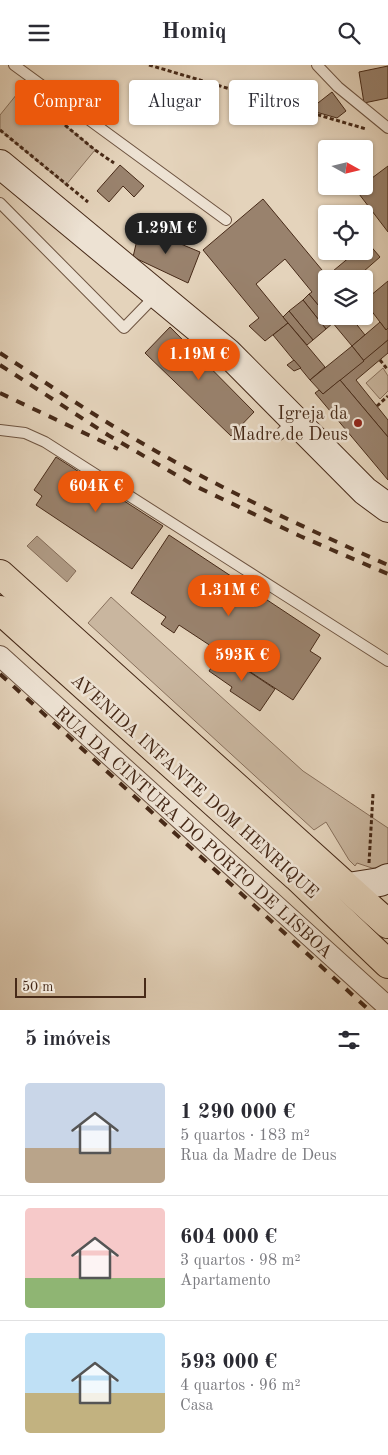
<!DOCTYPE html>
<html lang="pt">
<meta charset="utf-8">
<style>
body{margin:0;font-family:"Old Standard TT",serif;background:#f2f2f3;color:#2b2b33;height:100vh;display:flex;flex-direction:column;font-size:19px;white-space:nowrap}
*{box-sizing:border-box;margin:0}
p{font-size:16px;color:#7c7c81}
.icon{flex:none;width:28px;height:28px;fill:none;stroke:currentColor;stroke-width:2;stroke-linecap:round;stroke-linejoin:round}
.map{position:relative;height:945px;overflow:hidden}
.drawer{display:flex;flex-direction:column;background:#fff;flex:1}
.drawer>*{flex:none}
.top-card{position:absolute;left:15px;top:15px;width:359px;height:45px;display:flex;gap:10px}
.needle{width:32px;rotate:98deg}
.tools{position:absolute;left:318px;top:75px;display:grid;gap:10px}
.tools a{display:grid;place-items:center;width:55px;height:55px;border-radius:5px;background:#fff;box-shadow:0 1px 4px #0004;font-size:25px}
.scale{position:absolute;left:15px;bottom:12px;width:131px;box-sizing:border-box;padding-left:5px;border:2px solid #472a18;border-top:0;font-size:14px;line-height:18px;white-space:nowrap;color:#472a18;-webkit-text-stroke:4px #ede2d3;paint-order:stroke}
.price{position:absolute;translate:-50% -42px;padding:0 11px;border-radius:18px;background:#ea580c;color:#fff;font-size:16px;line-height:32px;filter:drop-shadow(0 1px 2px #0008)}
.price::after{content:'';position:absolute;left:50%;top:30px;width:15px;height:11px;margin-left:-8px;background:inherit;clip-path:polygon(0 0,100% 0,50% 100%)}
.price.selected{background:#222;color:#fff}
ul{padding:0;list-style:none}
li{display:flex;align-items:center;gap:15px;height:125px;padding:0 25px}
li+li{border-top:1px solid #e1e1e2}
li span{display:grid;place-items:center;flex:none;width:140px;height:100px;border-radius:5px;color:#555}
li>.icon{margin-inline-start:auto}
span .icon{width:60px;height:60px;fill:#fffc;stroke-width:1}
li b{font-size:21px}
h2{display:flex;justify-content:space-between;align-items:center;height:60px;padding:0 25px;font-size:21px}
.tag{padding:0 18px;border-radius:5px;background:#fff;box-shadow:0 1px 4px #0004;font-size:18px;line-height:45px}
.tag.selected{background:#ea580c;color:#fff}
header{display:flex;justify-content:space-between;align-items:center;height:65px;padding:0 25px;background:#fff;font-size:22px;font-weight:600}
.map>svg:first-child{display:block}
.green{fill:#c9b69f;stroke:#88705c}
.water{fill:#af9a84;stroke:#856d59}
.building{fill:#99826d;stroke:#472a18}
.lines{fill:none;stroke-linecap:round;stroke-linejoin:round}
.lane-casing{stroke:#6e5441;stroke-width:12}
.street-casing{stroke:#6e5441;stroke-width:22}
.secondary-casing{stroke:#472a18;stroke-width:30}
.primary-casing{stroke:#472a18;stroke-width:30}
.path{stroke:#472a18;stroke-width:3;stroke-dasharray:4 2.5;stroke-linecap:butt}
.lane{stroke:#ede2d3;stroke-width:10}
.street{stroke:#ede2d3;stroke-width:20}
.secondary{stroke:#ede2d3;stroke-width:28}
.primary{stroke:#e4d3bb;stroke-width:28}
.rail{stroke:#472a18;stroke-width:4;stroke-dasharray:9 9;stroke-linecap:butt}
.poi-dot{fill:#8f2418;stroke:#ede2d3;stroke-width:2}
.labels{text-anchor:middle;stroke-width:5;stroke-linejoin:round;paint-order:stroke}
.poi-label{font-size:18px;fill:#472a18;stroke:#ede2d3;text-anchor:end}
.street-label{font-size:18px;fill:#472a18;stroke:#ede2d3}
</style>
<header><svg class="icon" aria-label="menu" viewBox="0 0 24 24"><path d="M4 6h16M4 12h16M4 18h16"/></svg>Homiq<svg class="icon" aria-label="search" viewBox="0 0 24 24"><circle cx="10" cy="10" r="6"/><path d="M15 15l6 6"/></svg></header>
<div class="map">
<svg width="388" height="945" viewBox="0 0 388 945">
<rect width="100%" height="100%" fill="#e4d3bb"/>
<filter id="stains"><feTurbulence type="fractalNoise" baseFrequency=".004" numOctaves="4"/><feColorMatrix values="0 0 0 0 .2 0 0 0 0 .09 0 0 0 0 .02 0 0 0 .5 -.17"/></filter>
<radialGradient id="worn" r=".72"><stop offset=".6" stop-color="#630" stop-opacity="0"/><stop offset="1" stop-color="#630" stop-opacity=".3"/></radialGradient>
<g class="green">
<polygon points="21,24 95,85 66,120 0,65 0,50"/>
<polygon points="383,303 388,311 388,326 380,334 366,318"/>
<polygon points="111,532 303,706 388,763 388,802 372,803 357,798 355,801 349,795 326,757 314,765 88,558"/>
</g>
<polygon class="water" points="37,471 76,506 67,517 27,481"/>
<g class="building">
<polygon points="388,1 388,33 364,38 359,7"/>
<polygon points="332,27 346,46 337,53 309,45"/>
<polygon points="120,100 144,121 134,132 123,121 109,137 97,126"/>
<polygon points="388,101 388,167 356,125 360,121 364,121 364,119"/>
<polygon points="263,134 327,211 357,186 364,186 364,181 368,178 380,192 355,214 326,214 326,250 309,229 312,227 285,194 256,219 288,258 265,276 249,261 259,253 203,185"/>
<polygon points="140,162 200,187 188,218 133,192"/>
<polygon points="388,216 388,263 386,265 364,236"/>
<polygon points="309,229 333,258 326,264 303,235"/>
<polygon points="303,235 326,264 313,275 289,246"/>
<polygon points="289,246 313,275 307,280 283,252"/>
<polygon points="327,251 350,251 365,270 352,281"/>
<polygon points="380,257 386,265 388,263 388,275 364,296 352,281"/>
<polygon points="288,258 325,302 310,315 273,270"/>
<polygon points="170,262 254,347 231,371 145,288"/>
<polygon points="388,275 388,288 356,315 388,355 388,372 340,315"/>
<polygon points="352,281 364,296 323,329 310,315"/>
<polygon points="294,295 301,303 294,306 287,300"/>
<polygon points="340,315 388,372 388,415 315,328 319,325 323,329"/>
<polygon points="56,392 163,461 132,504 36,440 42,431 34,425"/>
<polygon points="169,470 320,570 310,586 321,593 293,635 179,560 174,568 161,559 166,552 131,528"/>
<polygon points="221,588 275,624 260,646 230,626 232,622 209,606"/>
</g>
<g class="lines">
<g class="lane-casing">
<g id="lane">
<polyline points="14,0 226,155"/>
<polyline points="317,0 338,22 388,63"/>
<polyline points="0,138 124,263 156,230"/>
<polyline points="0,365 25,368 45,377 388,596"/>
<polyline points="279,370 294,355"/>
</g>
</g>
<g class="street-casing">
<polyline id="street" points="0,591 388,942"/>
</g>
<g class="secondary-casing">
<g id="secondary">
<polyline points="0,99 228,288 365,426 388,443"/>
<polyline points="348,822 380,817 388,813"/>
</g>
</g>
<g class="primary-casing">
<g id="primary">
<polyline points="0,509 388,859"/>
<polyline points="0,545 297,812 388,899"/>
</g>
</g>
<g class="path">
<polyline points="149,0 366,64"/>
<polyline points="25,27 95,85 114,98"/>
<polyline points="0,65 88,137"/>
<polyline points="380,295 388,305"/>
<polyline points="377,341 388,331"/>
<polyline points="369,798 373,729"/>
</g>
<use href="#lane" class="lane"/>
<use href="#street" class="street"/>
<use href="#secondary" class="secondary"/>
<use href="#primary" class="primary"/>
<g class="rail">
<path d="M0,288c39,25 78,52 118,76 86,52 178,95 270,136"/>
<polyline points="0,300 108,370 195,421 300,471 388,509"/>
<polyline points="0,328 118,384"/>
<polyline points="0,609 369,945"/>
</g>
</g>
<circle class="poi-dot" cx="358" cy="358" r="5"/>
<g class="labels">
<g class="poi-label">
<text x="348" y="354">Igreja da<tspan x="348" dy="21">Madre de Deus</tspan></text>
</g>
<g class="street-label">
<text transform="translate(195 721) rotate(42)" y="6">AVENIDA INFANTE DOM HENRIQUE</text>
<text transform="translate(194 767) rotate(42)" y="6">RUA DA CINTURA DO PORTO DE LISBOA</text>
</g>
</g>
<rect width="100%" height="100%" filter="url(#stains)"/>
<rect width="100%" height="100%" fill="url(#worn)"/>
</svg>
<div class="tools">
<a><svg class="needle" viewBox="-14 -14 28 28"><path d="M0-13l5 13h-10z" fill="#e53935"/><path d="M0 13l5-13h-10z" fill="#7c7c81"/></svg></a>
<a><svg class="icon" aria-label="locate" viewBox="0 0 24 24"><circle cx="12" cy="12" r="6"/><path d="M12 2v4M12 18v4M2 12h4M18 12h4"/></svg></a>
<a><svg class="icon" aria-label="layers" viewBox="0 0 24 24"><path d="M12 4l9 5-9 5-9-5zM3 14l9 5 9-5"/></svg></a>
</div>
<div class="scale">50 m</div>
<b class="price selected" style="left:166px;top:190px">1.29M €</b>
<b class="price" style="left:199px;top:316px">1.19M €</b>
<b class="price" style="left:96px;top:448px">604K €</b>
<b class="price" style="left:229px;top:552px">1.31M €</b>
<b class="price" style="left:242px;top:617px">593K €</b>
<div class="top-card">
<a class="tag selected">Comprar</a>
<a class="tag">Alugar</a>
<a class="tag">Filtros</a>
</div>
</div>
<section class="drawer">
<h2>5 imóveis<svg class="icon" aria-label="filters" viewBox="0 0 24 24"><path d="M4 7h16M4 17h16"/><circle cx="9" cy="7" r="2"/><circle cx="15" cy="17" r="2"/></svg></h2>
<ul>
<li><span style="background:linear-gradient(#c9d6e8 65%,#b9a48a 0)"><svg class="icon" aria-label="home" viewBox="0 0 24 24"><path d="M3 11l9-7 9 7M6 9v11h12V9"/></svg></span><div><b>1 290 000 €</b><p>5 quartos · 183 m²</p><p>Rua da Madre de Deus</p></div></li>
<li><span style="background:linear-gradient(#f6c9c9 70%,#8fb573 0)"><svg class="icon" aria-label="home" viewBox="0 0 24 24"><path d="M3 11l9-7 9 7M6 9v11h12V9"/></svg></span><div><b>604 000 €</b><p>3 quartos · 98 m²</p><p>Apartamento</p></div></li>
<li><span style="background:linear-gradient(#bfe0f5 60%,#c2b280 0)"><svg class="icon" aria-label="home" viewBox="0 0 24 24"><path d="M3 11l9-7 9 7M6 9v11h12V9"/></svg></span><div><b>593 000 €</b><p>4 quartos · 96 m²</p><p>Casa</p></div></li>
</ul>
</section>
